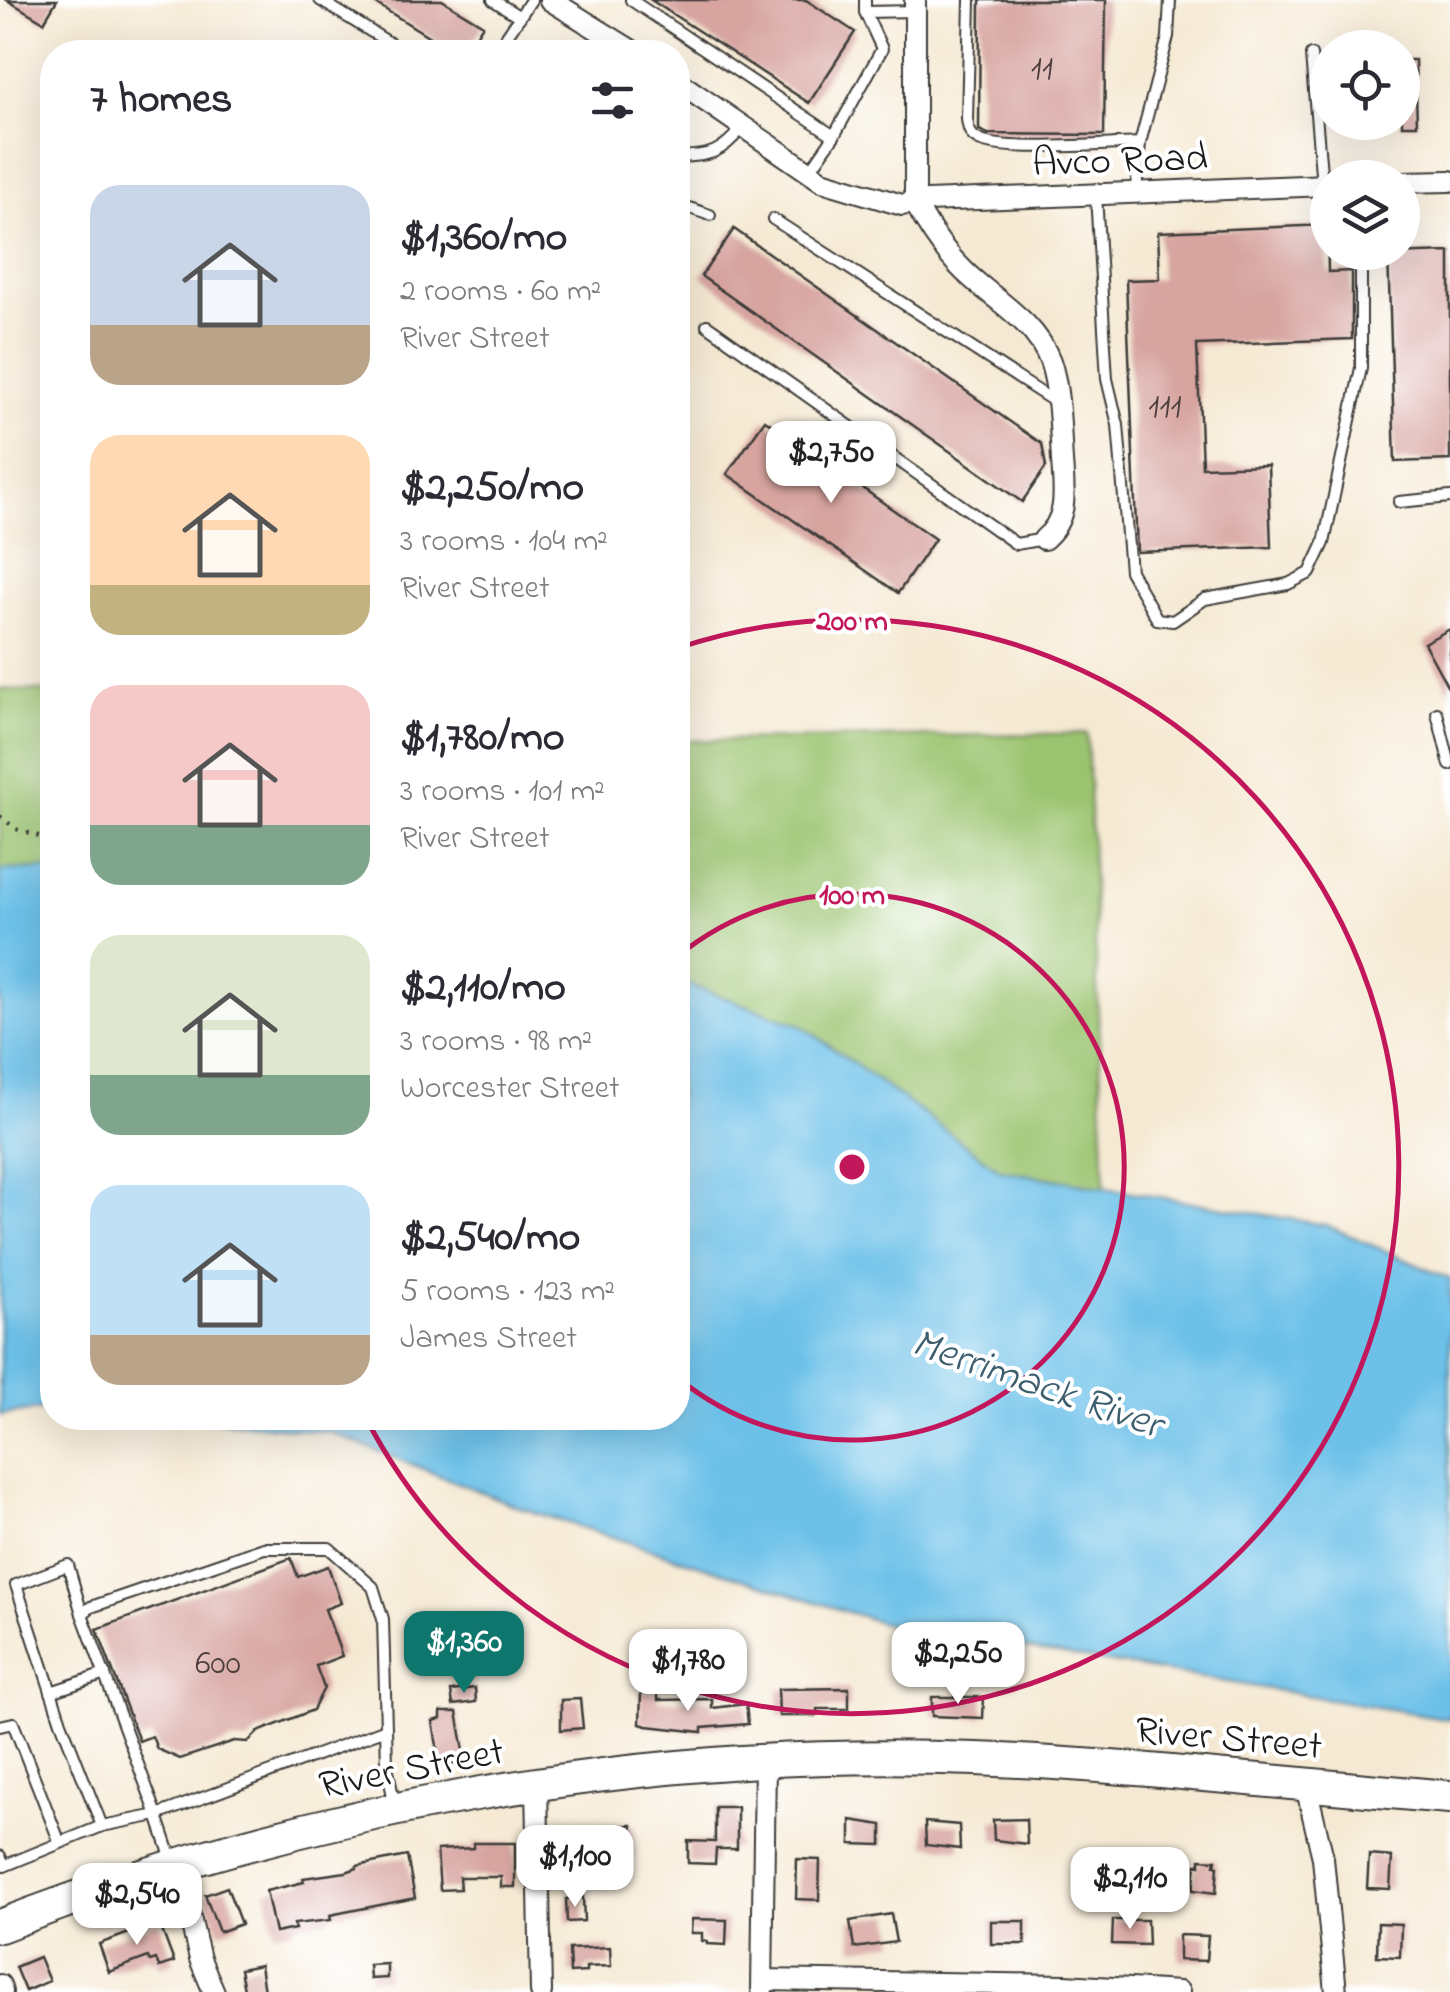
<!DOCTYPE html>
<meta charset="utf-8">
<style>
body{margin:0;font-family:"Indie Flower",sans-serif;background:#f7f7f7;color:#2b2b33;height:100vh;display:flex;flex-direction:column;font-size:38px;white-space:nowrap}
*{box-sizing:border-box;margin:0}
p{font-size:32px;color:#7c7c81}
.icon{flex:none;width:55px;height:55px;fill:none;stroke:currentColor;stroke-width:2;stroke-linecap:round;stroke-linejoin:round}
.map{position:relative;flex:1;overflow:hidden}
.side{position:absolute;left:40px;top:40px;width:650px;height:1390px;display:flex;flex-direction:column;background:#fff;border-radius:40px;box-shadow:0 10px 40px #0002}
.side>*{flex:none}
.tools{position:absolute;left:1310px;top:30px;display:grid;gap:20px}
.tools a{display:grid;place-items:center;width:110px;height:110px;border-radius:50%;background:#fff;box-shadow:0 10px 40px #0002;font-size:50px}
.price{position:absolute;translate:-50% -85px;padding:0 22px;border-radius:20px;background:#fff;color:#222;font-size:32px;line-height:65px;filter:drop-shadow(0 2px 5px #0008)}
.price::after{content:'';position:absolute;left:50%;top:60px;width:30px;height:22px;margin-left:-15px;background:inherit;clip-path:polygon(0 0,100% 0,50% 100%)}
.price.selected{background:#0f766e;color:#fff}
ul{padding:0;list-style:none}
li{display:flex;align-items:center;gap:30px;height:250px;padding:0 50px}
li span{display:grid;place-items:center;flex:none;width:280px;height:200px;border-radius:30px;color:#555}
li>.icon{margin-inline-start:auto}
span .icon{width:120px;height:120px;fill:#fffc;stroke-width:1}
li b{font-size:42px}
h2{display:flex;justify-content:space-between;align-items:center;height:120px;padding:0 50px;font-size:42px}
.map>svg:first-child{display:block}
.green{fill:#9bc46f;stroke:#5c7046;stroke-width:2.5}
.water{fill:#6dc1e9;stroke:#446e82;stroke-width:2.5}
.building{fill:#d7a4a0}
.lines{fill:none;stroke-linecap:round;stroke-linejoin:round}
.service-casing{stroke:#3d3b37;stroke-width:14}
.minor-casing{stroke:#3d3b37;stroke-width:24}
.primary-casing{stroke:#3d3b37;stroke-width:36}
.path{stroke:#3d3b37;stroke-width:4;stroke-dasharray:2.5 8;stroke-linecap:butt}
.service{stroke:#fff;stroke-width:10}
.minor{stroke:#fff;stroke-width:20}
.primary{stroke:#fff;stroke-width:32}
.ring{fill:none;stroke:#c2185b;stroke-width:5}
.labels{text-anchor:middle;stroke-width:8;stroke-linejoin:round;paint-order:stroke}
.number-label{font-size:35px;fill:#4b3e3d}
.street-label{font-size:40px;fill:#1c1c1c;stroke:#fff}
.water-label{font-size:42px;font-style:italic;fill:#3c5e6e;stroke:#fff}
.centre{fill:#c2185b;stroke:#fff;stroke-width:5}
.ring-label{font-size:30px;text-anchor:middle;font-weight:bold;fill:#c2185b;stroke:#fff;stroke-width:8;stroke-linejoin:round;paint-order:stroke}
</style>
<div class="map">
<svg width="1450" height="1992" viewBox="0 0 1450 1992">
<rect width="100%" height="100%" fill="#fff"/>
<filter id="ink" filterUnits="userSpaceOnUse"><feTurbulence type="fractalNoise" baseFrequency=".01" numOctaves="2"/><feDisplacementMap in="SourceGraphic" scale="20" xChannelSelector="R" yChannelSelector="G"/><feConvolveMatrix kernelMatrix="1 2 1 2 8 2 1 2 1" color-interpolation-filters="sRGB"/></filter>
<filter id="wash" filterUnits="userSpaceOnUse"><feTurbulence type="fractalNoise" baseFrequency=".0048" numOctaves="4" result="noise"/><feDisplacementMap in="SourceGraphic" scale="40" xChannelSelector="R" yChannelSelector="G"/><feGaussianBlur stdDeviation="2.25" result="paint"/><feColorMatrix in="noise" values="0 0 0 0 0 0 0 0 0 0 0 0 0 0 0 0 0 1.4 0 .05"/><feComposite in="paint" operator="in"/></filter>
<g filter="url(#wash)">
<rect width="100%" height="100%" fill="#f5e9d3"/>
<g class="green">
<polygon points="0,689 52,692 52,888 0,892"/>
<polygon points="1087,733 1106,1210 988,1192 678,1028 678,741"/>
</g>
<g class="water">
<polygon points="52,869 52,1408 0,1415 0,870"/>
<polygon points="678,981 801,1025 1000,1170 1326,1225 1450,1279 1450,1719 895,1627 524,1509 330,1432 185,1418 678,1418"/>
</g>
<g id="blocks">
<g class="building">
<polygon points="7,0 57,0 44,22"/>
<polygon points="370,0 442,0 483,25 466,52 454,52"/>
<polygon points="651,0 806,0 855,32 809,103"/>
<polygon points="980,0 1106,0 1104,135 988,134 979,130"/>
<polygon points="1402,60 1415,60 1417,125 1402,125"/>
<polygon points="1327,225 1328,272 1352,271 1352,339 1197,345 1202,467 1268,465 1271,547 1137,552 1126,280 1160,279 1158,232"/>
<polygon points="734,229 1042,444 1046,467 1022,502 701,276"/>
<polygon points="1450,252 1450,460 1395,462 1388,254"/>
<polygon points="765,420 935,539 898,593 727,474"/>
<polygon points="1450,629 1450,691 1424,643"/>
<polygon points="291,1558 298,1577 328,1566 341,1603 325,1609 342,1656 316,1666 324,1688 313,1710 258,1732 248,1742 234,1741 180,1759 157,1749 152,1736 139,1741 97,1629"/>
<polygon points="475,1688 476,1702 453,1705 451,1691"/>
<polygon points="849,1688 849,1709 817,1709 817,1716 779,1716 778,1689"/>
<polygon points="641,1692 658,1692 658,1700 712,1699 712,1708 746,1704 748,1724 702,1728 702,1732 647,1726 640,1724"/>
<polygon points="932,1697 984,1697 983,1718 932,1716"/>
<polygon points="580,1699 583,1728 561,1730 561,1700"/>
<polygon points="441,1712 457,1712 466,1762 440,1766 433,1721 441,1719"/>
<polygon points="715,1807 737,1807 737,1849 716,1849 715,1864 688,1863 688,1841 715,1842"/>
<polygon points="1026,1819 1027,1844 994,1840 993,1820"/>
<polygon points="851,1820 882,1825 882,1845 851,1844"/>
<polygon points="925,1822 959,1825 960,1849 926,1845"/>
<polygon points="632,1825 633,1857 569,1861 570,1829 608,1829 608,1826"/>
<polygon points="474,1843 515,1843 515,1887 501,1887 501,1877 459,1877 460,1889 440,1890 437,1850 474,1848"/>
<polygon points="1121,1851 1143,1852 1141,1886 1120,1886"/>
<polygon points="1369,1855 1392,1857 1390,1889 1367,1888"/>
<polygon points="407,1856 415,1898 330,1915 331,1920 294,1924 295,1929 275,1933 266,1891 304,1882 303,1878 346,1872 357,1868 357,1866"/>
<polygon points="797,1859 820,1860 819,1900 796,1899"/>
<polygon points="1200,1859 1216,1860 1215,1865 1218,1866 1216,1893 1193,1890 1196,1864 1200,1865"/>
<polygon points="227,1887 241,1924 219,1932 205,1895"/>
<polygon points="583,1897 584,1921 567,1922 566,1899"/>
<polygon points="891,1914 896,1942 854,1948 850,1921"/>
<polygon points="692,1919 727,1920 726,1945 707,1944 707,1941 702,1941 702,1933 691,1933"/>
<polygon points="1113,1920 1147,1920 1148,1945 1112,1944"/>
<rect x="991" y="1921" width="34" height="23"/>
<polygon points="159,1922 174,1962 159,1967 156,1959 150,1961 148,1957 109,1972 99,1944"/>
<polygon points="1378,1923 1401,1924 1400,1957 1377,1956"/>
<polygon points="1179,1935 1208,1936 1206,1961 1179,1960"/>
<polygon points="610,1947 611,1966 586,1967 586,1972 570,1973 569,1949"/>
<polygon points="39,1957 49,1981 25,1991 15,1967"/>
<polygon points="387,1964 387,1978 370,1979 369,1965"/>
<polygon points="260,1965 264,1992 244,1990 240,1969"/>
</g>
</g>
</g>
<g filter="url(#ink)">
<use href="#blocks" fill-opacity="0" stroke="#3d3b37" stroke-width="2.5"/>
<g class="lines">
<g class="service-casing">
<g id="service">
<polyline points="320,0 404,52"/>
<polyline points="493,0 520,17"/>
<polyline points="631,0 834,136"/>
<polyline points="865,0 865,12 915,11"/>
<path d="M970,0l-3,119c1,7 2,16 10,20 21,14 132,5 163,4"/>
<polyline points="496,52 531,0"/>
<polyline points="1311,55 1322,185"/>
<path d="M678,157c33,-1 43,-4 65,-30"/>
<polyline points="809,172 834,136 882,49 865,12"/>
<polyline points="1136,193 1140,143 1168,37 1170,0"/>
<polyline points="1096,195 1107,379 1118,425 1130,571 1157,619 1173,621 1205,599 1288,584 1310,573 1324,543 1361,368 1361,252"/>
<polyline points="678,204 710,215"/>
<polyline points="773,219 1055,402"/>
<polyline points="707,325 1016,544 1044,539"/>
<polyline points="1399,502 1450,497"/>
<polyline points="1437,713 1450,765"/>
<polyline points="82,1614 157,1815 386,1729"/>
<polyline points="51,1692 105,1674"/>
<polyline points="0,1726 13,1723 60,1843"/>
<polyline points="0,1856 4,1866 102,1826"/>
<polyline points="172,1860 157,1815 102,1826 61,1722 16,1585 68,1565 82,1614 91,1607 264,1548 329,1548 373,1587 383,1619 387,1765 395,1808"/>
</g>
</g>
<g class="minor-casing">
<g id="minor">
<polyline points="550,0 634,52"/>
<path d="M915,0v203c13,24 29,49 50,69 28,27 70,49 85,89 10,29 10,69 12,100 2,31 7,57 -18,78"/>
<polyline points="678,82 822,181 902,205 927,201 1328,185"/>
<polyline points="1402,182 1450,181"/>
<polyline points="537,1784 541,1992"/>
<polyline points="1306,1786 1323,1858 1336,1992"/>
<polyline points="178,1867 200,1959 214,1992"/>
<polyline points="763,1980 1065,1985 1179,1992"/>
<polyline points="0,1985 2,1992"/>
<polyline points="762,1990 765,1762"/>
</g>
</g>
<g class="primary-casing">
<path id="primary" d="M0,1926c304,-118 649,-180 976,-167 158,6 316,26 474,38"/>
</g>
<polyline class="path" points="0,816 16,829 52,840"/>
<use href="#service" class="service"/>
<use href="#minor" class="minor"/>
<use href="#primary" class="primary"/>
</g>
</g>
<g class="ring">
<path d="M678 956A273 273 0 1 1 678 1378"/>
<path d="M678 648A547 547 0 1 1 367 1420"/>
</g>
<g class="labels">
<g class="number-label">
<text x="1042" y="79">11</text>
<text x="1165" y="417">111</text>
<text x="218" y="1673">600</text>
</g>
<g class="street-label">
<text transform="translate(1120 158) rotate(-2)" y="14">Avco Road</text>
<text transform="translate(1229 1736) rotate(5)" y="14">River Street</text>
<text transform="translate(411 1766) rotate(-11)" y="14">River Street</text>
</g>
<g class="water-label">
<text transform="translate(1038 1381) rotate(19)" y="15">Merrimack River</text>
</g>
</g>
<circle cx="852" cy="1167" r="15" class="centre"/>
<g class="ring-label">
<text x="852" y="630">200 m</text>
<text x="852" y="904">100 m</text>
</g>
</svg>
<div class="tools">
<a><svg class="icon" aria-label="locate" viewBox="0 0 24 24"><circle cx="12" cy="12" r="6"/><path d="M12 2v4M12 18v4M2 12h4M18 12h4"/></svg></a>
<a><svg class="icon" aria-label="layers" viewBox="0 0 24 24"><path d="M12 4l9 5-9 5-9-5zM3 14l9 5 9-5"/></svg></a>
</div>
<b class="price" style="left:831px;top:506px">$2,750</b>
<b class="price selected" style="left:464px;top:1696px">$1,360</b>
<b class="price" style="left:958px;top:1707px">$2,250</b>
<b class="price" style="left:688px;top:1714px">$1,780</b>
<b class="price" style="left:575px;top:1910px">$1,100</b>
<b class="price" style="left:1130px;top:1932px">$2,110</b>
<b class="price" style="left:137px;top:1948px">$2,540</b>
<section class="side">
<h2>7 homes<svg class="icon" aria-label="filters" viewBox="0 0 24 24"><path d="M4 7h16M4 17h16"/><circle cx="9" cy="7" r="2"/><circle cx="15" cy="17" r="2"/></svg></h2>
<ul>
<li><span style="background:linear-gradient(#c9d6e8 70%,#b9a48a 0)"><svg class="icon" aria-label="home" viewBox="0 0 24 24"><path d="M3 11l9-7 9 7M6 9v11h12V9"/></svg></span><div><b>$1,360/mo</b><p>2 rooms · 60 m²</p><p>River Street</p></div></li>
<li><span style="background:linear-gradient(#ffd9b3 75%,#c2b280 0)"><svg class="icon" aria-label="home" viewBox="0 0 24 24"><path d="M3 11l9-7 9 7M6 9v11h12V9"/></svg></span><div><b>$2,250/mo</b><p>3 rooms · 104 m²</p><p>River Street</p></div></li>
<li><span style="background:linear-gradient(#f6c9c9 70%,#7fa58c 0)"><svg class="icon" aria-label="home" viewBox="0 0 24 24"><path d="M3 11l9-7 9 7M6 9v11h12V9"/></svg></span><div><b>$1,780/mo</b><p>3 rooms · 101 m²</p><p>River Street</p></div></li>
<li><span style="background:linear-gradient(#dfe7d0 70%,#7fa58c 0)"><svg class="icon" aria-label="home" viewBox="0 0 24 24"><path d="M3 11l9-7 9 7M6 9v11h12V9"/></svg></span><div><b>$2,110/mo</b><p>3 rooms · 98 m²</p><p>Worcester Street</p></div></li>
<li><span style="background:linear-gradient(#bfe0f5 75%,#b9a48a 0)"><svg class="icon" aria-label="home" viewBox="0 0 24 24"><path d="M3 11l9-7 9 7M6 9v11h12V9"/></svg></span><div><b>$2,540/mo</b><p>5 rooms · 123 m²</p><p>James Street</p></div></li>
</ul>
</section>
</div>
